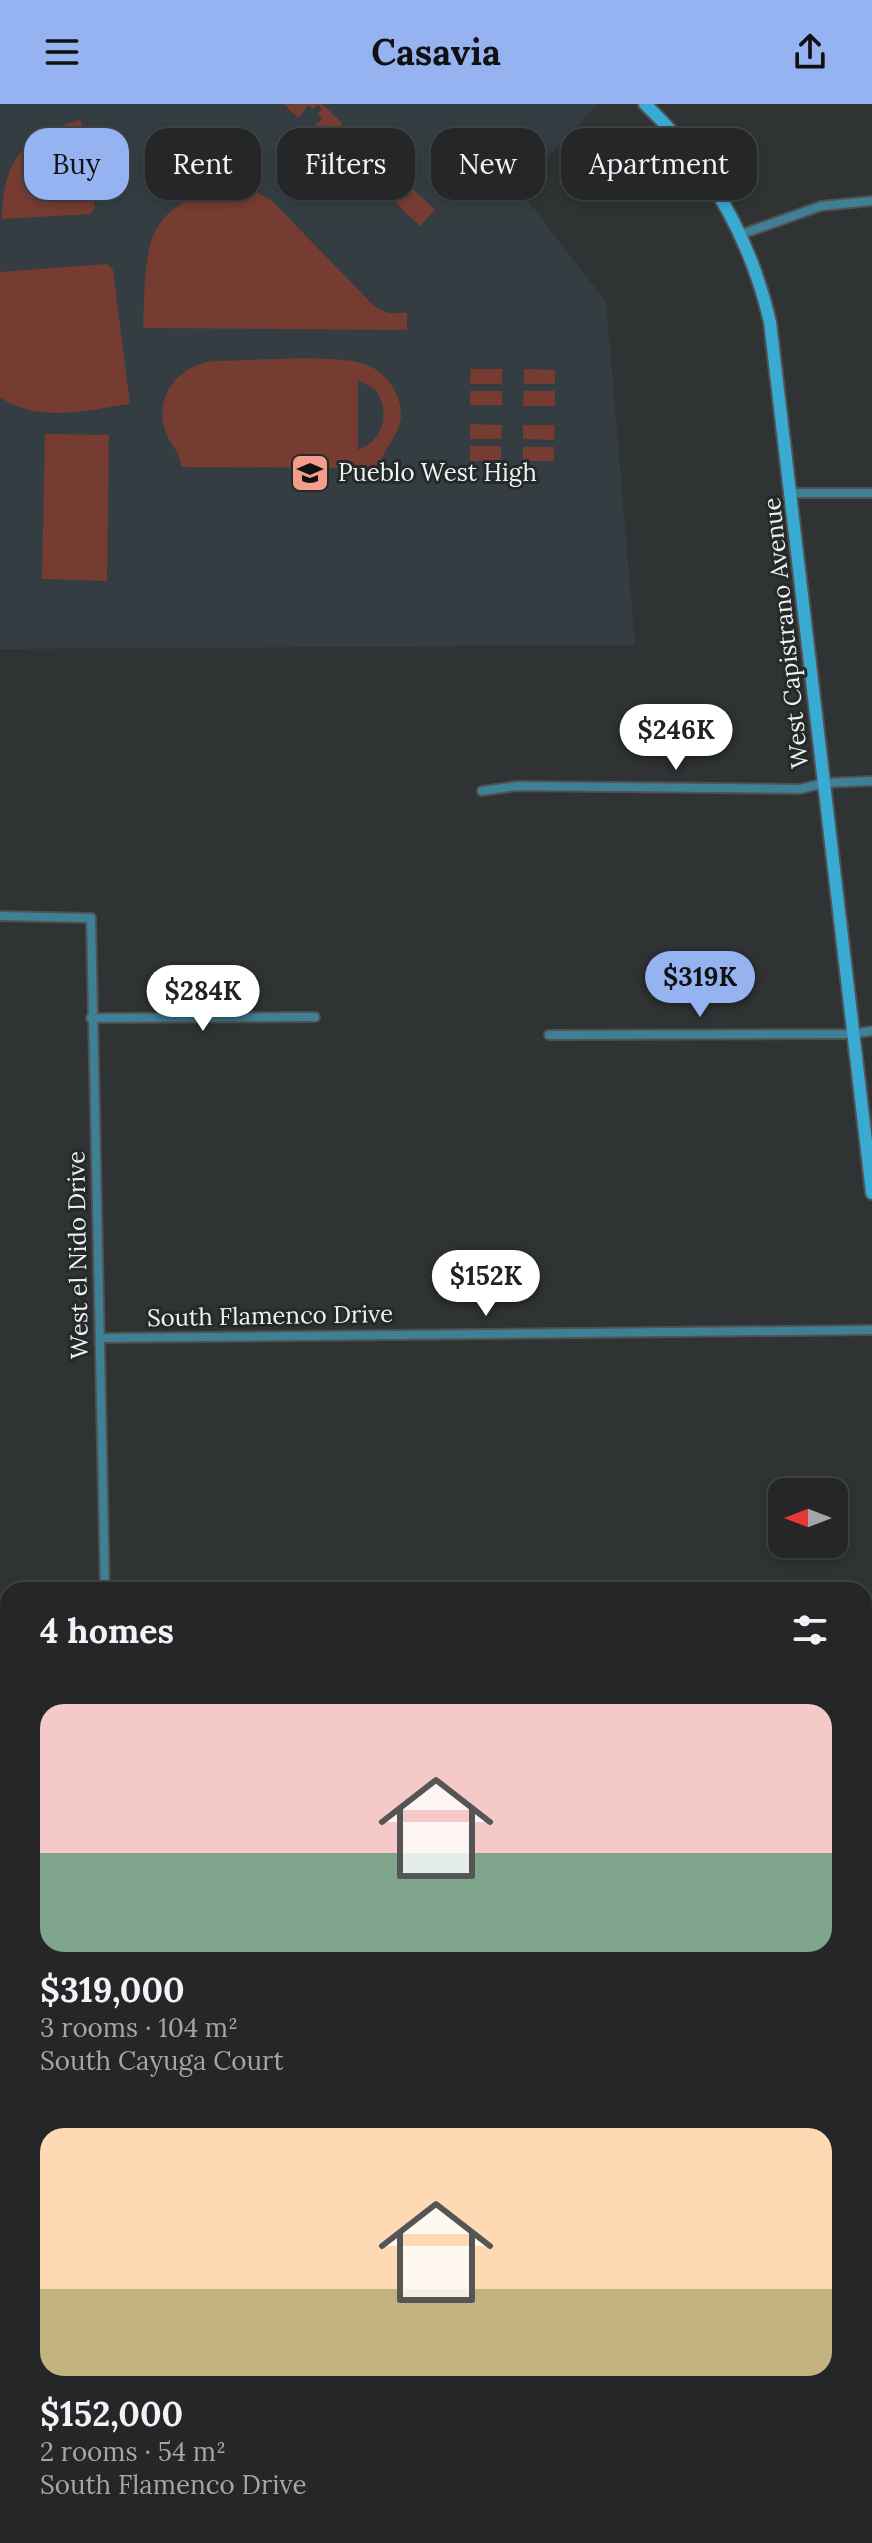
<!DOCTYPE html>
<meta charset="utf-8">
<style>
body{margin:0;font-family:Lora,serif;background:#2c2e2f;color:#f1f3f6;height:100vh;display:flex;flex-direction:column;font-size:30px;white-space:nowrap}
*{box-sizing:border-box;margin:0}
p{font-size:26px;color:#a3a5a7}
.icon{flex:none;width:44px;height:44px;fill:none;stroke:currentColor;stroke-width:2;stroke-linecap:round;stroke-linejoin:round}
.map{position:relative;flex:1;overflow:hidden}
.details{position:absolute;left:0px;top:1478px;width:872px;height:962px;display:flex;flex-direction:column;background:#242627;border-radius:24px 24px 0 0;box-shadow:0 4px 12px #0003,0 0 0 2px #414344}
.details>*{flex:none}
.hud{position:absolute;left:24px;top:24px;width:824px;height:72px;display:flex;gap:16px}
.needle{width:52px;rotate:270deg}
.controls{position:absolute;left:768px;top:1374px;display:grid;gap:16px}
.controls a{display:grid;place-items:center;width:80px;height:80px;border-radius:16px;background:#242627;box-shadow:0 4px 12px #0003,0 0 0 2px #414344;font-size:40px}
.price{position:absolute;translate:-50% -68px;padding:0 18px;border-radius:28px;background:#fff;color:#222;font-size:26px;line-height:52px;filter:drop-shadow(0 2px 4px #0008)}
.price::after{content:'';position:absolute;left:50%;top:48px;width:24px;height:18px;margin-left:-12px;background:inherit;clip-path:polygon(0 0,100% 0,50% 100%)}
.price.current{background:#95b2f1;color:#111}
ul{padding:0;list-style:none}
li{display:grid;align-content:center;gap:16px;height:424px;padding:0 40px}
li span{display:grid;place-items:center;height:248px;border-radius:24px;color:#555}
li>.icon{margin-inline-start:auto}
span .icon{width:144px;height:144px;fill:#fffc;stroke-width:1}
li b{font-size:34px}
h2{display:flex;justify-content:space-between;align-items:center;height:96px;padding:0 40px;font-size:34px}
.tag{padding:0 28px;border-radius:24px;background:#242627;box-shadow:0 4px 12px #0003,0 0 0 2px #414344;font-size:28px;line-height:72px}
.tag.current{background:#95b2f1;color:#111}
header{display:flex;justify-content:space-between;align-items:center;height:104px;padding:0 40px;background:#95b2f1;color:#111;font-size:36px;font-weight:700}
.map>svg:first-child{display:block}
.built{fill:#343e42}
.grass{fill:#763c32;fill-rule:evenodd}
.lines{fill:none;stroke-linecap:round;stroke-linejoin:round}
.stream{stroke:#390200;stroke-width:3}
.street-casing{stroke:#4f5152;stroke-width:12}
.secondary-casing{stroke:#4f5152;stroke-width:16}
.street{stroke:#408097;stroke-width:8}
.secondary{stroke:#39aad1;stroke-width:12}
.labels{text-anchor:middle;stroke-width:6;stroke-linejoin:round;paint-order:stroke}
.poi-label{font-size:24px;fill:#eff1f2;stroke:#26292a;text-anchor:start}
.street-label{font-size:24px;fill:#eff1f2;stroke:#26292a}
</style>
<header><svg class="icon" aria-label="menu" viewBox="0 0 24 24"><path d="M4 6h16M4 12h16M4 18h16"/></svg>Casavia<svg class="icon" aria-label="share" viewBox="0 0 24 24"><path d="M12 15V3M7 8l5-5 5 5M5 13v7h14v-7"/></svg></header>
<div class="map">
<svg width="872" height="2439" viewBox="0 0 872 2439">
<rect width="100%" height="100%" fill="#303334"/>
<polygon class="built" points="0,0 598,0 518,84 606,198 635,541 0,545"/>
<g class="grass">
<polygon points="284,0 322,0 341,18 341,30 329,43 311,25 322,15 318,10 322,5 318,0 313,5 308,1 298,14"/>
<path d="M81,16l14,88 -5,6 -88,5c0,-58 23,-86 79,-99z"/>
<polygon points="356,32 380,55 381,66 361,83 360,88 345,68 325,53 345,33"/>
<polygon points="398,71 435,106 420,122 378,82 387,72"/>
<path d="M227,85h24l20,11 103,106 14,7h19v17l-264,-2c4,-74 -5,-124 84,-139z"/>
<path d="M107,160l6,6 17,134c-45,6 -90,20 -130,-7v-125z"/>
<path d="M215,257c34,0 120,-7 149,3 22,7 38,30 37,53 -2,21 -20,32 -20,51l-200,-1c0,-16 -10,-20 -15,-34 -14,-36 13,-69 49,-72zM358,276l17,9c16,23 9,51 -17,61z"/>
<polygon points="471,265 502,265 502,280 470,280"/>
<polygon points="524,265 555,266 555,280 524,280"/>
<rect x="470" y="287" width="32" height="14"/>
<polygon points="524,287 555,287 555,302 523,302"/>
<polygon points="470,320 502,321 501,335 470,335"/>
<polygon points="523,321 555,321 554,336 523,335"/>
<polygon points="45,330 109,331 107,477 42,475"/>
<rect x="470" y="342" width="31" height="15"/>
<rect x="523" y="343" width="31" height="14"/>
</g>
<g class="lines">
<polyline class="stream" points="0,1814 8,1817"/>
<g class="street-casing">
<g id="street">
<polyline points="742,130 821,102 872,97"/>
<polyline points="792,389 872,389"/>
<polyline points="482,687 517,682 800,685 825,679 872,677"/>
<polyline points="0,812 91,814 105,1486"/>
<polyline points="91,914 315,913"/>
<polyline points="549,931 852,930 872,927"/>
<polyline points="100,1234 872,1226"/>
<polyline points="864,1521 872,1521"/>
<polyline points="0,1663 8,1663"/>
<polyline points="864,2131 872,2109"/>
<polyline points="864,2293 872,2296"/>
<polyline points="765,2439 767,2432"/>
</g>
</g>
<g class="secondary-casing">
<g id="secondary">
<path d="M645,0c64,61 105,132 125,218l102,871"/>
<polyline points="864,1811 872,1805"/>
<polyline points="587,2439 589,2432"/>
</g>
</g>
<use href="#street" class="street"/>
<use href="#secondary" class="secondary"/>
</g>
<defs>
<g id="school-square" transform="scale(2)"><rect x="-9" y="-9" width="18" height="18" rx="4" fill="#f49d8c" stroke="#26292a"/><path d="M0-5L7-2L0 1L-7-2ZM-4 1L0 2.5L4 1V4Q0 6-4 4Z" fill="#111"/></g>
</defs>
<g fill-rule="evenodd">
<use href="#school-square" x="310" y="369"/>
</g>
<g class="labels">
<g class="poi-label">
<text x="338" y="377">Pueblo West High</text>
</g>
<g class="street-label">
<text transform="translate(786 529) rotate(-96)" y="8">West Capistrano Avenue</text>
<text transform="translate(78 1151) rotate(-91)" y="8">West el Nido Drive</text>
<text transform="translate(270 1212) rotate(-1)" y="8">South Flamenco Drive</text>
</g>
</g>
</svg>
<div class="controls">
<a><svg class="needle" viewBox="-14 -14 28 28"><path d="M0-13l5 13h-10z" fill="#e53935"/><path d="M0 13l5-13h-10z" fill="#a3a5a7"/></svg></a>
</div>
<b class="price" style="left:676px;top:668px">$246K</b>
<b class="price current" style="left:700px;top:915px">$319K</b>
<b class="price" style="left:203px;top:929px">$284K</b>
<b class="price" style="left:486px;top:1214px">$152K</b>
<div class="hud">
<a class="tag current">Buy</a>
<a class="tag">Rent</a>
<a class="tag">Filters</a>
<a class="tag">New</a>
<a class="tag">Apartment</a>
</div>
<section class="details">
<h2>4 homes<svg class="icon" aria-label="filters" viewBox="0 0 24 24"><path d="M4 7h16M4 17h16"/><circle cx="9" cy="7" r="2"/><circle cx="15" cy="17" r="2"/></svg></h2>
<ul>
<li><span style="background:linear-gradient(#f6c9c9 60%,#7fa58c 0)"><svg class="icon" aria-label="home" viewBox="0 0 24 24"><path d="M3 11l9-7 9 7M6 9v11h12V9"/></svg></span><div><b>$319,000</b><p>3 rooms · 104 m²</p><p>South Cayuga Court</p></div></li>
<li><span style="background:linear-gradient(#ffd9b3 65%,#c2b280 0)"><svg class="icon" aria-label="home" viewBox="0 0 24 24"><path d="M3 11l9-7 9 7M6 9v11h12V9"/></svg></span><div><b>$152,000</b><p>2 rooms · 54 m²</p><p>South Flamenco Drive</p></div></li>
</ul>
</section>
</div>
